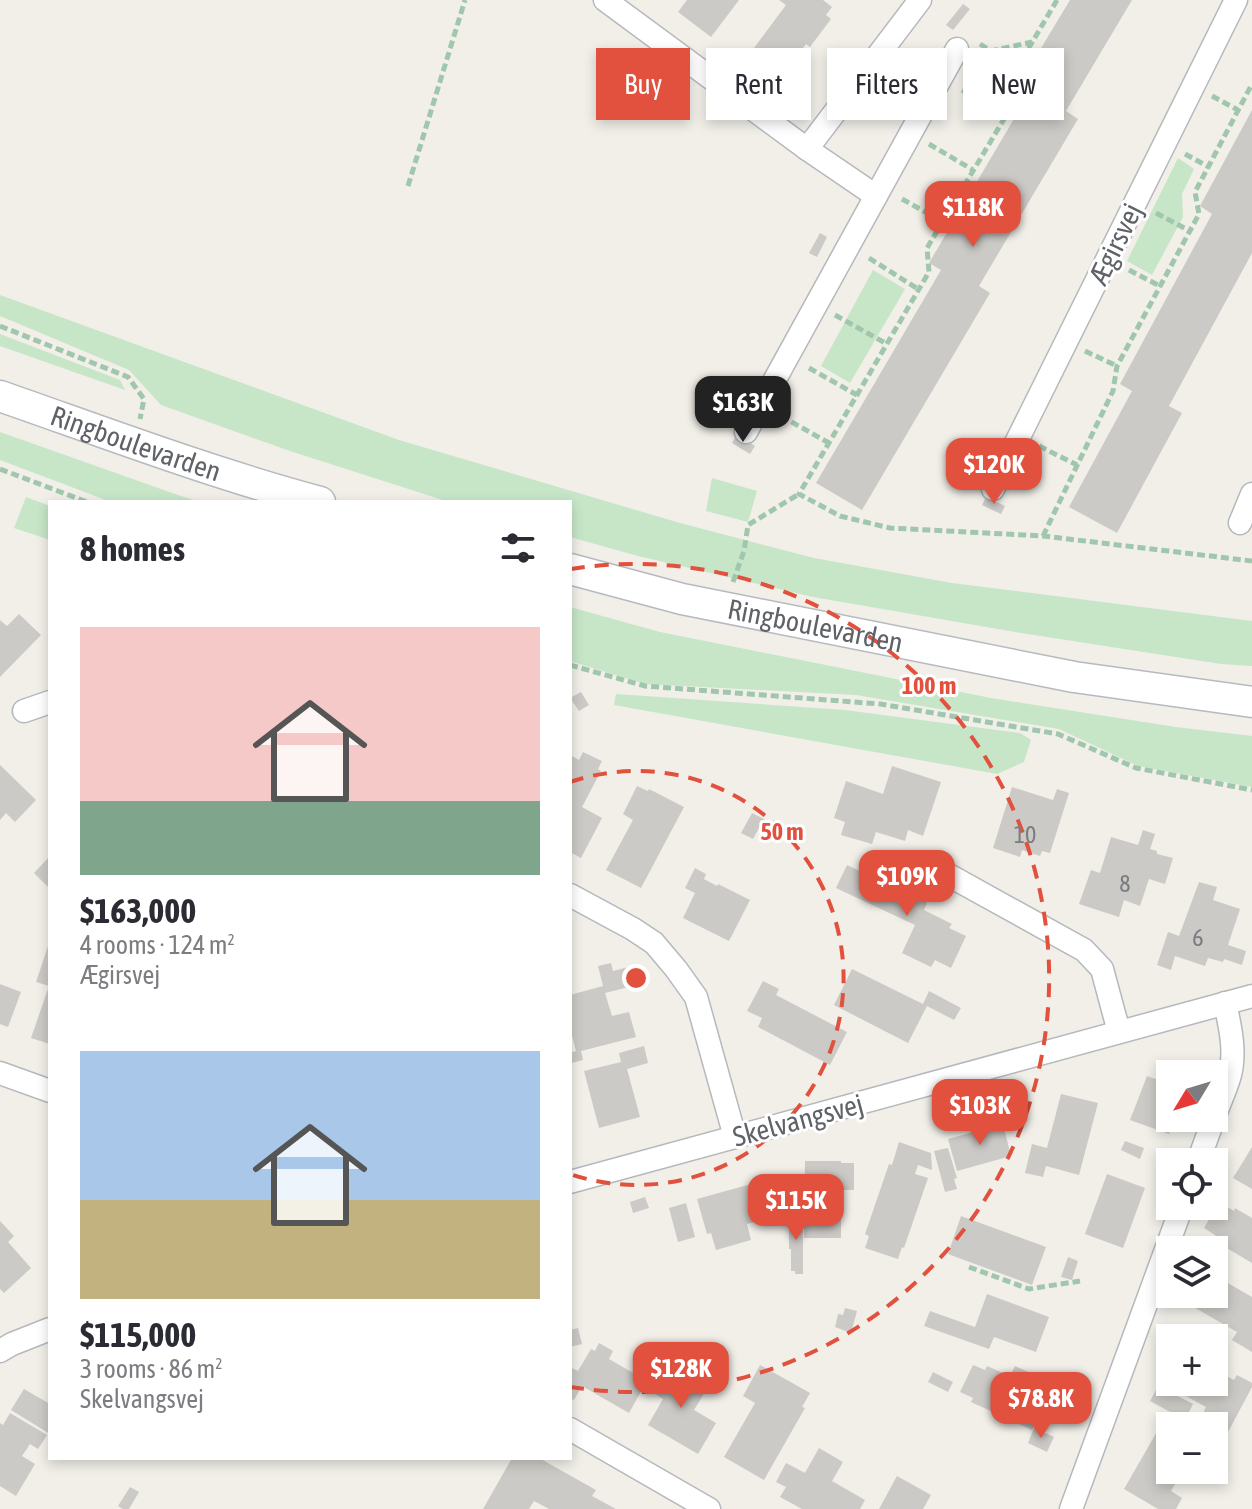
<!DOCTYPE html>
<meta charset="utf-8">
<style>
body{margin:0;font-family:"Asap Condensed",sans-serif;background:#f7f7f7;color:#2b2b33;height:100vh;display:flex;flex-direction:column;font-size:30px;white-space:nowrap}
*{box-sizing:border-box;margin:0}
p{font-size:26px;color:#7c7c81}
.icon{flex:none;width:44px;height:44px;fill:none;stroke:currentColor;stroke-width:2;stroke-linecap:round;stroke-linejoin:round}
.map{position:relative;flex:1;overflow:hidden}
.side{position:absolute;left:48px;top:500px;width:524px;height:960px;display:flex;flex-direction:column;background:#fff;border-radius:0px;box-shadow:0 4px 12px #0003}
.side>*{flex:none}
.banner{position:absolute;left:596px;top:48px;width:536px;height:72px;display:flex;gap:16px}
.needle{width:52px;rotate:232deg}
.fabs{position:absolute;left:1156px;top:1060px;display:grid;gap:16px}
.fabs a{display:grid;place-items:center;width:72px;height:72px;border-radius:0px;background:#fff;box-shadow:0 4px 12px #0003;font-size:40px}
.price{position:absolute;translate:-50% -68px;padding:0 18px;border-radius:16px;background:#e1513e;color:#fff;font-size:26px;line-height:52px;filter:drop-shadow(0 2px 4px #0008)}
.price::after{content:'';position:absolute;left:50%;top:48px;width:24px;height:18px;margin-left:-12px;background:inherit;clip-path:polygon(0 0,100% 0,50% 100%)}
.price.on{background:#222;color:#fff}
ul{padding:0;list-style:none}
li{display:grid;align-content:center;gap:16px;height:424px;padding:0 32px}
li span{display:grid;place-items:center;height:248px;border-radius:0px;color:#555}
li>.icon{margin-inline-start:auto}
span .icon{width:144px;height:144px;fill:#fffc;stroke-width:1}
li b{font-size:34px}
h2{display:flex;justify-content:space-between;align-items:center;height:96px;padding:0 32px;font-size:34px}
.chip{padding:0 28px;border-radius:0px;background:#fff;box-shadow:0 4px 12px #0003;font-size:28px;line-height:72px}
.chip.on{background:#e1513e;color:#fff}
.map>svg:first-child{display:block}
.green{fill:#c7e6c8}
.building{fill:#cccac6}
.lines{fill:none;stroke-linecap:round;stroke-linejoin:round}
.street-casing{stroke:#b5b8bc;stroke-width:25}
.secondary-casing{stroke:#b6babf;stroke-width:33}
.path{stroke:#a0c7ad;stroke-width:5;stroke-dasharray:8 4;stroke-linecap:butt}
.street{stroke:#fff;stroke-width:22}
.secondary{stroke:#fff;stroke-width:30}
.ring{fill:none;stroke:#e1513e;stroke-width:4;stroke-dasharray:14 10}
.labels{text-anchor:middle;stroke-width:6;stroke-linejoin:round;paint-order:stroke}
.number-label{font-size:24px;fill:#7a7d80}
.street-label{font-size:28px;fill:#5f6368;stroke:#fff}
.centre{fill:#e1513e;stroke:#fff;stroke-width:4}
.ring-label{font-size:24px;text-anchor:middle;font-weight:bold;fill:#e1513e;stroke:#fff;stroke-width:6;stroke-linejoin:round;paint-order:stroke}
</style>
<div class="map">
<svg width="1252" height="1509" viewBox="0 0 1252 1509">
<rect width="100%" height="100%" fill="#f1efe8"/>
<g class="green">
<polygon points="1178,158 1194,169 1182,194 1183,217 1152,275 1127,261"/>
<polygon points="873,270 905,289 850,383 821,366"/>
<polygon points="0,295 399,440 680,523 814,558 952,583 1252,621 1252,666 1221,664 1021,633 813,597 638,556 570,537 570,502 449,502 290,451 161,405 129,370 0,316"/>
<polygon points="0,334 120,380 125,390 0,346"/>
<polygon points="0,432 178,495 200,502 111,502 0,460"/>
<polygon points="712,478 757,491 748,522 706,511"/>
<polygon points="26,497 50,506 50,540 14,528"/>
<polygon points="570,607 660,632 991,698 1176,727 1252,736 1252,787 1138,766 1059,729 856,695 645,684 570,661"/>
<polygon points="616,694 845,710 1020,733 1031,740 1024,762 997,774 614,705"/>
</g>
<g class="building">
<polygon points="687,0 739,0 711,37 678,12"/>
<polygon points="779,0 823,0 832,7 826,15 831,19 810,47 806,44 774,87 742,64 786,5"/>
<polygon points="1070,0 1132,0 1066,111 1078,119 979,286 990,293 862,510 816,483 941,270 929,263 1028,95 1017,88"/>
<polygon points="963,4 970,9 953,30 946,25"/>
<polygon points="1252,110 1252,253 1169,406 1182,413 1117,533 1069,507 1132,391 1120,384 1212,214 1200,206"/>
<polygon points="820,233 827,237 817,257 809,253"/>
<polygon points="737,434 755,446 750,454 732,443"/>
<polygon points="986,497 1005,506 1001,514 982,505"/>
<polygon points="19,614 41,635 0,677 0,620 7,626"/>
<polygon points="581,692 589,705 579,711 570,698"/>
<polygon points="583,752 602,761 598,769 601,771 582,807 602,818 581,858 570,852 570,760 572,756 579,760"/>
<polygon points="0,765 36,800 15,822 6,813 0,820"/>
<polygon points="892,766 941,782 923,836 908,830 905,841 876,832 872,844 841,835 845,822 834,818 846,781 883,794"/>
<polygon points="637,786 648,791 649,789 684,807 641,888 606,870 633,820 623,814"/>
<polygon points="1012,787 1053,800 1057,789 1069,793 1050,853 1042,851 1040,856 1022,850 1020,857 993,848"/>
<polygon points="752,813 764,819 753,839 741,833"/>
<polygon points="1143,830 1155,834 1150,849 1157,851 1157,854 1173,858 1165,884 1149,879 1140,906 1124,900 1119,917 1079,904 1091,870 1100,873 1111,837 1138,845"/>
<polygon points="50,856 50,889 34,873"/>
<polygon points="847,865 927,903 924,910 952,924 949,928 966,936 951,968 935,960 931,967 902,953 915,925 836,888"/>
<polygon points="695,868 706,874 704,879 717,886 718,884 750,900 729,941 683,918 695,893 685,888"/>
<polygon points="1199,882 1217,887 1213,900 1240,909 1228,945 1246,951 1242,965 1224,959 1223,962 1208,958 1205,966 1175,956 1171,970 1157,965 1168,932 1179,936"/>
<polygon points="49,943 50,943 50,1044 31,1038 49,986 36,982"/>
<polygon points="611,963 613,971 632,966 637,985 605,993 612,1016 629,1012 636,1037 581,1051 583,1060 572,1063 570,1053 576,1051 570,1028 570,995 603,986 598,966"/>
<polygon points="852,969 923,1004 929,991 961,1008 954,1020 927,1006 908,1043 834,1005"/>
<polygon points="763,981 779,989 776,995 847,1032 830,1065 758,1027 762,1018 747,1011"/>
<polygon points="0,984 21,992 8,1027 0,1024"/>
<polygon points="644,1046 648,1063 627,1069 640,1117 599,1128 584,1071 621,1062 619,1053"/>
<polygon points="1147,1076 1170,1084 1170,1118 1175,1118 1169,1134 1130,1120"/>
<polygon points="1061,1094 1098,1103 1079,1175 1046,1166 1043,1177 1025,1173 1032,1144 1047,1148"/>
<polygon points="1003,1124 1011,1156 957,1171 948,1139"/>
<polygon points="1125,1141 1144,1148 1140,1159 1121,1150"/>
<polygon points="899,1142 931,1153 932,1170 918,1165 915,1174 928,1178 904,1248 902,1247 898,1259 865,1248 869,1236 865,1234 889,1164 892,1165"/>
<polygon points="1252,1147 1252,1189 1233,1178"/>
<polygon points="948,1148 957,1178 954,1179 957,1189 945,1192 934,1151"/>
<polygon points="805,1161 841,1161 841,1163 854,1163 854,1190 841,1190 841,1238 804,1238"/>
<polygon points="1107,1174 1145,1188 1123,1248 1085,1234"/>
<polygon points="762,1181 772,1217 747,1224 751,1240 716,1250 711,1233 707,1234 697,1199"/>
<polygon points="645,1197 649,1208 633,1213 630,1202"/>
<polygon points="1219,1202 1234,1211 1235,1208 1252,1218 1252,1263 1215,1241 1218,1237 1204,1228"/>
<polygon points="686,1203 695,1237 678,1242 669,1208"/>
<polygon points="789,1214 803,1214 803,1274 795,1274 795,1271 791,1271 791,1249 789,1249"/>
<polygon points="961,1216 1046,1247 1032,1285 948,1254"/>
<polygon points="0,1221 14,1236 8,1242 31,1268 4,1293 0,1289"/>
<polygon points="1068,1257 1078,1261 1072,1280 1061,1277"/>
<polygon points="1214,1275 1252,1297 1252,1352 1232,1340 1237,1332 1190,1305 1196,1294 1214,1294"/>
<polygon points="987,1294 1049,1317 1036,1352 994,1337 989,1349 924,1326 930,1311 975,1327"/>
<polygon points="845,1308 857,1311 851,1333 835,1327 838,1314 843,1315"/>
<polygon points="578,1328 582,1344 570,1347 570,1330"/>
<polygon points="599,1343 613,1351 609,1359 647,1381 629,1413 582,1386 574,1400 570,1398 570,1367 578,1371 591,1349 595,1351"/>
<polygon points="668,1365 708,1387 694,1410 716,1423 698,1454 648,1425 663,1399 652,1392"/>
<polygon points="760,1365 810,1393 802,1407 805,1408 764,1480 724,1457 755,1403 743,1396"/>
<polygon points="973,1365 985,1370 987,1366 1010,1376 1015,1366 1031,1373 1026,1384 1048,1394 1032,1430 971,1402 973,1398 960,1392"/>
<polygon points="1214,1369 1234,1380 1237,1375 1252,1383 1252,1387 1228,1432 1201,1417 1206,1407 1164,1384 1170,1374 1170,1382 1214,1382"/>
<polygon points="933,1372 953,1382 948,1392 928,1382"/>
<polygon points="1158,1386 1193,1404 1185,1420 1150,1401"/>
<polygon points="24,1389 50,1404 50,1434 11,1410"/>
<polygon points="10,1413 47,1435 38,1449 30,1444 22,1456 35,1464 16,1496 0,1486 0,1423 3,1425"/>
<polygon points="1162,1423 1170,1428 1170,1470 1183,1470 1171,1491 1182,1498 1176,1509 1158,1509 1124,1489"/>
<polygon points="1034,1428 1054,1437 1047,1452 1028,1443"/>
<polygon points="819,1448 843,1462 832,1481 865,1500 860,1509 802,1509 780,1497 786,1487 776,1482 786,1463 805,1473"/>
<polygon points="512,1458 539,1458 596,1490 592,1496 616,1509 549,1509 534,1501 529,1509 483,1509"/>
<polygon points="897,1476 931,1495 923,1509 879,1509"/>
<polygon points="130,1487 139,1492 129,1509 123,1509 118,1506"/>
</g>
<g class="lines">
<g class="street-casing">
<g id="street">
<polyline points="605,0 807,149 876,196"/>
<polyline points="807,149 920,0"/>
<polyline points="746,432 957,49"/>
<polyline points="993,489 1236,0"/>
<polyline points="1240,523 1252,494"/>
<polyline points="24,711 50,702"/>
<polyline points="943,872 1084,950 1102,969 1119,1032"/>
<polyline points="570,895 633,929 654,943 676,969 696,997 735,1137"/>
<polyline points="0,1073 50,1091"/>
<path d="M1214,1118c5,-14 12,-29 16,-43 6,-24 0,-49 -5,-72"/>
<polyline points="1198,1162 1214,1118"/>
<polyline points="570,1182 1252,996"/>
<polyline points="0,1351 12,1344 50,1329"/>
<polyline points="570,1429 709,1509"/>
<polyline points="1071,1509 1182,1206"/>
</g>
</g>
<g class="secondary-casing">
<g id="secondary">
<path id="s1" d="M0,396c106,37 212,77 320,106"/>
<path id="s2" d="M570,569l112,30 392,78 178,25"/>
</g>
</g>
<g class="path">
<polyline points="1057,0 1014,73 1016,99 927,248 929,272 799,494 840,516 890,528 1043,536 1252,561"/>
<polyline points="980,44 991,51 1032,42"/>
<polyline points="962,90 1007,114"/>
<polyline points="1212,96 1238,110"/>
<polyline points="929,144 973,170"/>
<polyline points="1185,154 1209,167"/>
<polyline points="408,186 465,0"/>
<polyline points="902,199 943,222"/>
<polyline points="1156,213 1190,231"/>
<polyline points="869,258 918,289"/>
<polyline points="1129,270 1160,286"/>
<polyline points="835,315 887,344"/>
<polyline points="0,326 128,377 144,399 140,419"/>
<polyline points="1085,351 1117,366"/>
<polyline points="809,368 857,395"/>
<polyline points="781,416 829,443"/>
<polyline points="1039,446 1077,465"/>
<polyline points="0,469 87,502"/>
<polyline points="1043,536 1113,391 1117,366 1199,214 1195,192 1252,84"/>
<polyline points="733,582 744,551 748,525 799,494"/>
<polyline points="570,665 645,686 880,704 1058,734 1136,768 1252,790"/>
<polyline points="969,1267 1029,1289 1080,1281"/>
</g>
<use href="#street" class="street"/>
<use href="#secondary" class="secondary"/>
</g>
<g class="ring">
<path d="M570 782A207 207 0 1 1 570 1174"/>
<path d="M571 569A414 414 0 1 1 571 1387"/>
</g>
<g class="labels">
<g class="number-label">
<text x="1025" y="843">10</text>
<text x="1125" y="892">8</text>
<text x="1198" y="946">6</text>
</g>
<g class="street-label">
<text transform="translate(1115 244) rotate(-64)" y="10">Ægirsvej</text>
<text dy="10" stroke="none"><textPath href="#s1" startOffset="144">Ringboulevarden</textPath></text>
<text dy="10" stroke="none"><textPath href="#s2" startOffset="252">Ringboulevarden</textPath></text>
<text transform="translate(798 1120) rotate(-15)" y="10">Skelvangsvej</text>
</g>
</g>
<circle cx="636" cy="978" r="12" class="centre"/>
<g class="ring-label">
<text x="929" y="694">100 m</text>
<text x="782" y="840">50 m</text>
</g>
</svg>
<div class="fabs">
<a><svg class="needle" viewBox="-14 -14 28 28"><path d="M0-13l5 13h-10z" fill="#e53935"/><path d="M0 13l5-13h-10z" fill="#7c7c81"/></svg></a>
<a><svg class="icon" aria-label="locate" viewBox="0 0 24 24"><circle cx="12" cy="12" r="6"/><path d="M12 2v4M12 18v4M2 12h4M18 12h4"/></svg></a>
<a><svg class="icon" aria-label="layers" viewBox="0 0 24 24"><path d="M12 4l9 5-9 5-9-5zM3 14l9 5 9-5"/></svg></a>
<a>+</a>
<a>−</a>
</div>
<b class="price" style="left:973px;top:249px">$118K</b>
<b class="price on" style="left:743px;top:444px">$163K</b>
<b class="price" style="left:994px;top:506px">$120K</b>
<b class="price" style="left:907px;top:918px">$109K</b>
<b class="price" style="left:980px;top:1147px">$103K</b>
<b class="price" style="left:796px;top:1242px">$115K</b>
<b class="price" style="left:681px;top:1410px">$128K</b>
<b class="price" style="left:1041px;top:1440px">$78.8K</b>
<div class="banner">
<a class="chip on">Buy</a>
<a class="chip">Rent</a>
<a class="chip">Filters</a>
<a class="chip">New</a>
</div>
<section class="side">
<h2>8 homes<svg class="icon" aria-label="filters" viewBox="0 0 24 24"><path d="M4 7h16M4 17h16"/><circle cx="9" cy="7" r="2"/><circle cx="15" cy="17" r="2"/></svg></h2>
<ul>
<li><span style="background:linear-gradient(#f6c9c9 70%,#7fa58c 0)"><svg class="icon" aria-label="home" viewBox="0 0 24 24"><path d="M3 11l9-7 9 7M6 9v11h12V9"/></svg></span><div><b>$163,000</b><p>4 rooms · 124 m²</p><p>Ægirsvej</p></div></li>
<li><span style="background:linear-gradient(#a9c7e8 60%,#c2b280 0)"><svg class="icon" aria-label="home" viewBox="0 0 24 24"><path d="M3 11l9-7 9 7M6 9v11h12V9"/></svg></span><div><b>$115,000</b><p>3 rooms · 86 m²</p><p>Skelvangsvej</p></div></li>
</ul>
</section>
</div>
